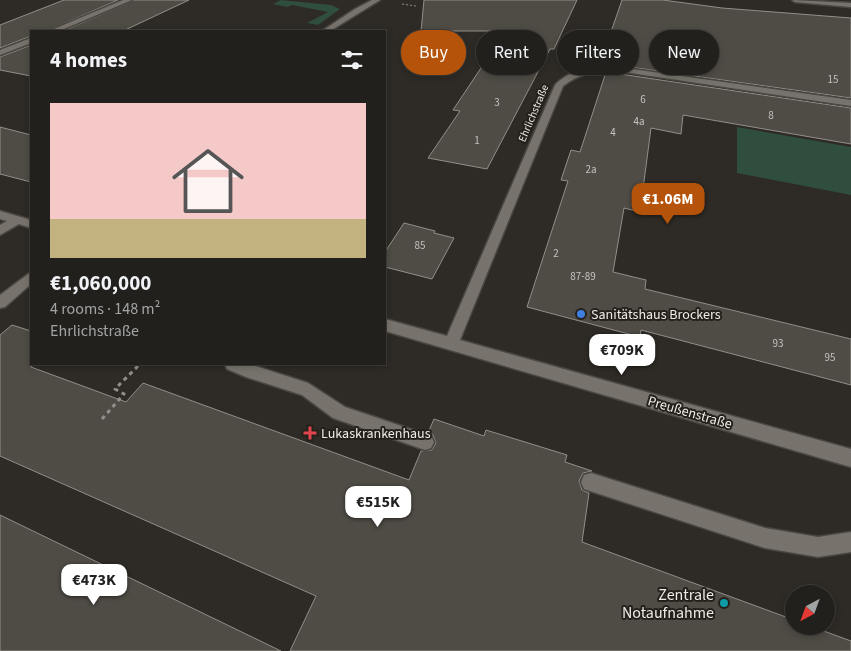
<!DOCTYPE html>
<meta charset="utf-8">
<style>
body{margin:0;font-family:"Source Sans 3",sans-serif;background:#2e2d29;color:#f1f3f6;height:100vh;display:flex;flex-direction:column;font-size:19px;white-space:nowrap}
*{box-sizing:border-box;margin:0}
p{font-size:16px;color:#a2a3a3}
.icon{flex:none;width:28px;height:28px;fill:none;stroke:currentColor;stroke-width:2;stroke-linecap:round;stroke-linejoin:round}
.map{position:relative;flex:1;overflow:hidden}
.panel{position:absolute;left:30px;top:30px;width:356px;height:335px;display:flex;flex-direction:column;background:#22201c;border-radius:0px;box-shadow:0 2px 8px #0003,0 0 0 1px #3f3e3b}
.panel>*{flex:none}
.top-card{position:absolute;left:401px;top:30px;width:374px;height:45px;display:flex;gap:10px}
.needle{width:32px;rotate:221deg}
.fabs{position:absolute;left:785px;top:585px;display:grid;gap:10px}
.fabs a{display:grid;place-items:center;width:50px;height:50px;border-radius:50%;background:#22201c;box-shadow:0 2px 8px #0003,0 0 0 1px #3f3e3b;font-size:25px}
.price{position:absolute;translate:-50% -42px;padding:0 11px;border-radius:10px;background:#fff;color:#222;font-size:16px;line-height:32px;filter:drop-shadow(0 1px 2px #0008)}
.price::after{content:'';position:absolute;left:50%;top:30px;width:15px;height:11px;margin-left:-8px;background:inherit;clip-path:polygon(0 0,100% 0,50% 100%)}
.price.active{background:#b45309;color:#fff}
ul{padding:0;list-style:none}
li{display:grid;align-content:center;gap:10px;height:265px;padding:0 20px}
li span{display:grid;place-items:center;height:155px;border-radius:0px;color:#555}
li>.icon{margin-inline-start:auto}
span .icon{width:90px;height:90px;fill:#fffc;stroke-width:1}
li b{font-size:21px}
h2{display:flex;justify-content:space-between;align-items:center;height:60px;padding:0 20px;font-size:21px}
.pill{padding:0 18px;border-radius:22px;background:#22201c;box-shadow:0 2px 8px #0003,0 0 0 1px #3f3e3b;font-size:18px;line-height:45px}
.pill.active{background:#b45309;color:#fff}
.map>svg:first-child{display:block}
.green{fill:#304e3d}
.building{fill:#4f4b45;stroke:#928e88}
.lines{fill:none;stroke-linecap:round;stroke-linejoin:round}
.service-casing{stroke:#4a4742;stroke-width:3}
.minor-casing{stroke:#4a4742;stroke-width:3}
.path-far1{stroke:#93908c;stroke-width:1;stroke-dasharray:2 2;stroke-linecap:butt}
.path{stroke:#93908c;stroke-width:3;stroke-dasharray:4 4;stroke-linecap:butt}
.service{fill:#77736c;fill-rule:evenodd}
.minor{fill:#77736c;fill-rule:evenodd}
.shop-dot{fill:#3f7fe0;stroke:#24211b;stroke-width:2}
.health-dot{fill:#e0444e;stroke:#24211b;stroke-width:2}
.culture-dot{fill:#0f9aa8;stroke:#24211b;stroke-width:2}
.labels{text-anchor:middle;stroke-width:4;stroke-linejoin:round;paint-order:stroke}
.number-label{font-size:11px;fill:#c6c2be}
.far-street-label{font-size:11px;fill:#edeae7;stroke:#24211b}
.poi-label{font-size:14px;fill:#edeae7;stroke:#24211b;text-anchor:start}
.street-label{font-size:14px;fill:#edeae7;stroke:#24211b}
.near-poi-label{font-size:16px;fill:#edeae7;stroke:#24211b;text-anchor:end}
</style>
<div class="map">
<svg width="851" height="651" viewBox="0 0 851 651">
<rect width="100%" height="100%" fill="#2e2a25"/>
<g class="green">
<polygon points="281,0 331,5 340,9 318,25 307,23 328,12 292,5 287,7 273,4"/>
<polygon points="737,127 851,147 851,195 737,173"/>
</g>
<g class="building">
<polygon points="64,0 118,0 47,31 31,31 31,36 0,48 0,25"/>
<polygon points="134,0 189,0 123,31 63,31"/>
<polygon points="424,0 577,0 554,49 550,49 487,169 428,158 460,111 453,110 493,50 488,49 502,31 421,31"/>
<polygon points="622,0 663,0 722,8 851,18 851,98 608,64 611,56 603,55"/>
<polygon points="31,45 31,76 0,70 0,57"/>
<polygon points="606,72 851,108 851,144 683,115 681,134 651,128 640,212 624,208 613,272 646,280 645,289 851,339 851,385 641,330 640,337 527,307 568,181 561,180 571,150 580,152"/>
<polygon points="0,127 31,135 31,182 0,174"/>
<polygon points="404,223 435,231 434,233 454,238 432,279 385,267 385,252"/>
<polygon points="12,325 31,331 31,367 126,402 143,383 409,480 421,451 432,450 436,443 433,435 428,433 434,419 484,436 486,430 567,455 565,462 592,471 583,473 579,481 582,490 589,493 582,542 794,620 794,626 810,626 851,641 851,651 290,651 316,596 0,456 0,335"/>
<polygon points="0,515 281,651 0,651"/>
</g>
<g class="lines">
<g class="service-casing">
<g id="service">
<polygon points="31,272 31,284 5,307 0,308 0,295"/>
<polygon points="225,364 249,364 308,383 345,407 431,436 434,442 431,448 425,450 333,418 302,395 246,377 227,369"/>
<polygon points="591,473 765,528 818,537 851,532 851,552 818,557 765,548 584,489 581,482 584,475"/>
</g>
</g>
<g class="minor-casing">
<g id="minor">
<polygon points="123,0 132,0 59,31 49,31"/>
<polygon points="372,0 380,0 330,31 322,31 355,9"/>
<polygon points="792,0 851,3 851,7 795,2"/>
<polygon points="31,38 31,43 0,55 0,50"/>
<path d="M611,66l240,34v6l-240,-36c-18,1 -34,5 -48,16l-103,254 391,109v18l-466,-136v-12l62,17 108,-251c14,-15 36,-19 56,-19z"/>
<polygon points="0,211 31,220 31,228 19,224 0,235 0,225 7,221 0,219"/>
</g>
</g>
<polyline class="path-far1" points="402,4 416,6"/>
<polyline class="path" points="102,419 124,394 115,389 140,364"/>
<use href="#service" class="service"/>
<use href="#minor" class="minor"/>
</g>
<circle class="shop-dot" cx="581" cy="314" r="5"/>
<path class="health-dot" d="M307.5 425.5h5v5h5v5h-5v5h-5v-5h-5v-5h5z"/>
<circle class="culture-dot" cx="724" cy="603" r="5"/>
<g class="labels">
<g class="number-label">
<text x="833" y="83">15</text>
<text x="643" y="103">6</text>
<text x="497" y="106">3</text>
<text x="771" y="119">8</text>
<text x="639" y="125">4a</text>
<text x="613" y="136">4</text>
<text x="477" y="144">1</text>
<text x="591" y="173">2a</text>
<text x="420" y="249">85</text>
<text x="556" y="257">2</text>
<text x="583" y="280">87-89</text>
<text x="778" y="347">93</text>
<text x="830" y="361">95</text>
</g>
<g class="far-street-label">
<text transform="translate(533 113) rotate(-67)" y="4">Ehrlichstraße</text>
</g>
<g class="poi-label">
<text x="591" y="319">Sanitätshaus Brockers</text>
<text x="321" y="438">Lukaskrankenhaus</text>
</g>
<g class="street-label">
<text transform="translate(690 412) rotate(16)" y="5">Preußenstraße</text>
</g>
<g class="near-poi-label">
<text x="714" y="600">Zentrale<tspan x="714" dy="18">Notaufnahme</tspan></text>
</g>
</g>
</svg>
<div class="fabs">
<a><svg class="needle" viewBox="-14 -14 28 28"><path d="M0-13l5 13h-10z" fill="#e53935"/><path d="M0 13l5-13h-10z" fill="#a2a3a3"/></svg></a>
</div>
<b class="price active" style="left:668px;top:225px">€1.06M</b>
<b class="price" style="left:622px;top:376px">€709K</b>
<b class="price" style="left:378px;top:528px">€515K</b>
<b class="price" style="left:94px;top:606px">€473K</b>
<div class="top-card">
<a class="pill active">Buy</a>
<a class="pill">Rent</a>
<a class="pill">Filters</a>
<a class="pill">New</a>
</div>
<section class="panel">
<h2>4 homes<svg class="icon" aria-label="filters" viewBox="0 0 24 24"><path d="M4 7h16M4 17h16"/><circle cx="9" cy="7" r="2"/><circle cx="15" cy="17" r="2"/></svg></h2>
<ul>
<li><span style="background:linear-gradient(#f6c9c9 75%,#c2b280 0)"><svg class="icon" aria-label="home" viewBox="0 0 24 24"><path d="M3 11l9-7 9 7M6 9v11h12V9"/></svg></span><div><b>€1,060,000</b><p>4 rooms · 148 m²</p><p>Ehrlichstraße</p></div></li>
</ul>
</section>
</div>
